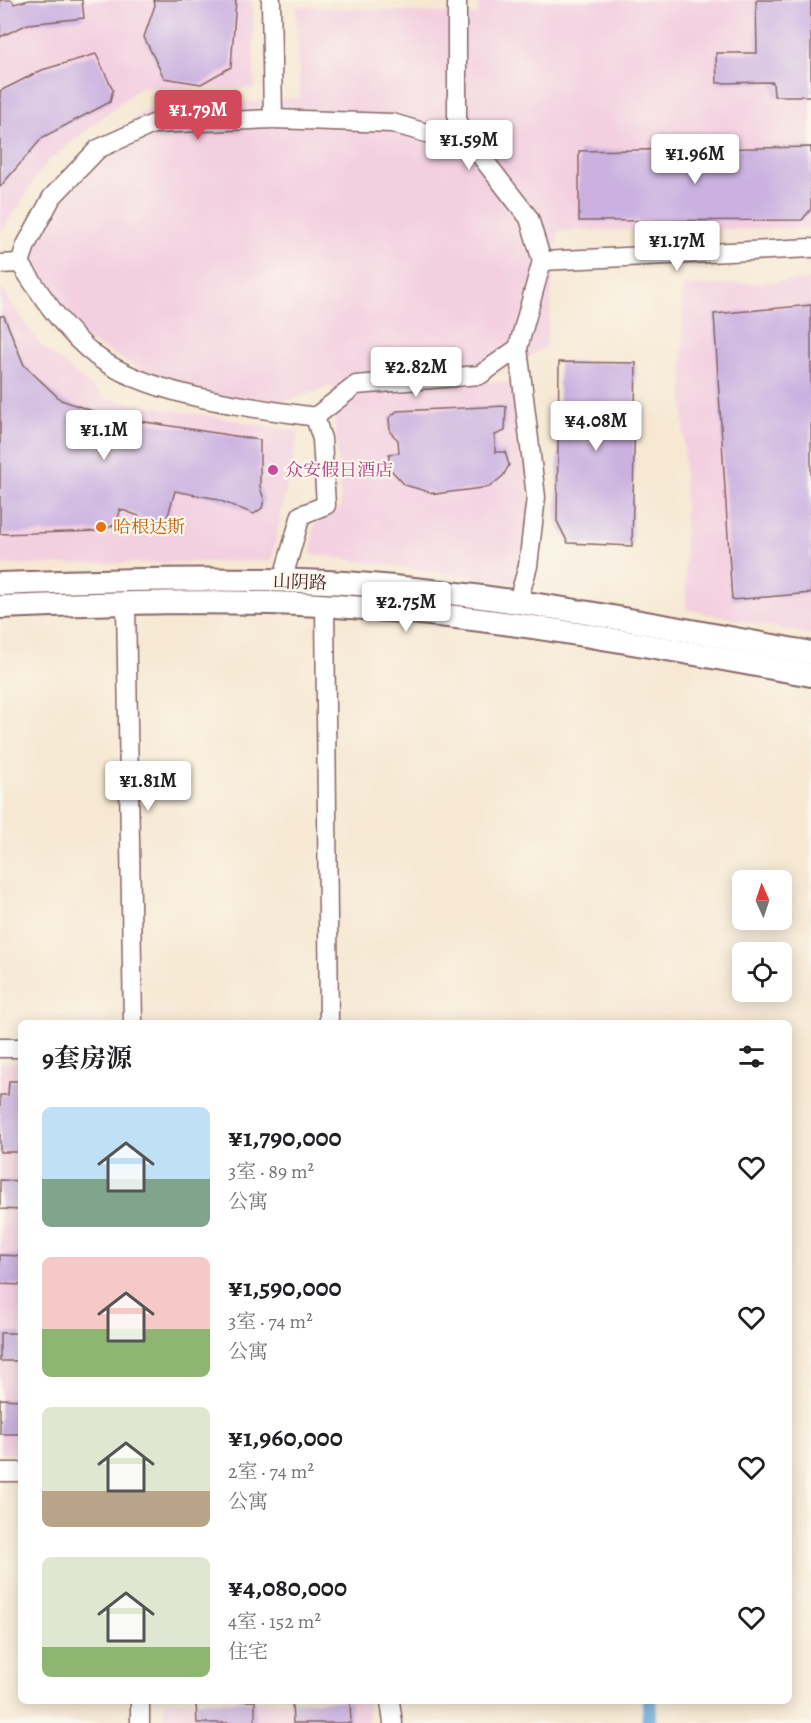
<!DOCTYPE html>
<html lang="zh">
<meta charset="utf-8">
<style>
body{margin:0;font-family:Alegreya,"Noto Serif SC",serif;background:#f6f6f6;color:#202124;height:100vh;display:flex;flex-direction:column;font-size:22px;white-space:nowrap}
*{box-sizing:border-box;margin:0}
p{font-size:20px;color:#757577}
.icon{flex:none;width:33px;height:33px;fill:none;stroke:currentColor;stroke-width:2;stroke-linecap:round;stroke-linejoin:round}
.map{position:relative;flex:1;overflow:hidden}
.drawer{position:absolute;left:18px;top:1020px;width:774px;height:684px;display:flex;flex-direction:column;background:#fff;border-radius:9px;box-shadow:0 3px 15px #0003}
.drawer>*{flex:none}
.needle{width:39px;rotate:357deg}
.buttons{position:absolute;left:732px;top:870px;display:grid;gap:12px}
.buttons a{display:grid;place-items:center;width:60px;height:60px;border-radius:9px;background:#fff;box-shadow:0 3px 15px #0003;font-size:30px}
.price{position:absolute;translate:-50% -51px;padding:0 14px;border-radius:6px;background:#fff;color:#222;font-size:20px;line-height:39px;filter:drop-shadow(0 2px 3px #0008)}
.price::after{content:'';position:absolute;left:50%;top:36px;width:18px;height:14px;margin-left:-9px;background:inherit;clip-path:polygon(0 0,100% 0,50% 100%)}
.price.on{background:#d1495b;color:#fff}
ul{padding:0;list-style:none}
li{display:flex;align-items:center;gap:18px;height:150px;padding:0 24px}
li span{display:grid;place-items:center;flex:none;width:168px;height:120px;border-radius:9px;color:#555}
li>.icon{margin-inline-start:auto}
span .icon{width:72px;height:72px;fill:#fffc;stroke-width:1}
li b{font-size:26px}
h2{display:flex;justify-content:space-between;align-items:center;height:72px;padding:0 24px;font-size:26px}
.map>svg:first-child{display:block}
.built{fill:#f3cfe0}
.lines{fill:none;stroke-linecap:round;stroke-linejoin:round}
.canal{stroke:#69a9dc;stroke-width:15}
.building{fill:#cab1e0}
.minor-casing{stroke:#866566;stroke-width:21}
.major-casing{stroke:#866566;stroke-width:26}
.minor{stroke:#fff;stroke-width:18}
.major{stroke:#fff;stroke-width:22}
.hotel-dot{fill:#d1479c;stroke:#fbf7ec;stroke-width:2}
.food-dot{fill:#e8710a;stroke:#fbf7ec;stroke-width:2}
.labels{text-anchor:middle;stroke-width:4.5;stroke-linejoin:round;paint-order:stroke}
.hotel-label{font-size:18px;fill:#b23c85;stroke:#fbf7ec;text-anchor:start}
.food-label{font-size:18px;fill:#c56008;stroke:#fbf7ec;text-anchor:start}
.street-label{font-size:18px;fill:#4a1f2b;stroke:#fbf7ec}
</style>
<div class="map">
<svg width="811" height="1723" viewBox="0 0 811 1723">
<rect width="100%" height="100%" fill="#fbf7ec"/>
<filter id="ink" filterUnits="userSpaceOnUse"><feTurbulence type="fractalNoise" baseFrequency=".0167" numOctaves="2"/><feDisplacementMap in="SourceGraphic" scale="12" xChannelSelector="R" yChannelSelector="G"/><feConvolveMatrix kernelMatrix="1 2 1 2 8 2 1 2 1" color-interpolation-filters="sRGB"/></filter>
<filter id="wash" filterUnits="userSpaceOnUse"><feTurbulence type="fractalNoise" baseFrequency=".008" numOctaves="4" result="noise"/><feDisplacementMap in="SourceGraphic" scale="24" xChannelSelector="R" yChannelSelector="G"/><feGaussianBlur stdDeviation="1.35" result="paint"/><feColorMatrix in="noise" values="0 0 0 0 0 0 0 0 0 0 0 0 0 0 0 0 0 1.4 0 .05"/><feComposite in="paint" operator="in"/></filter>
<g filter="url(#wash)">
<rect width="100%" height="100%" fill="#f6e8d3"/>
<g class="built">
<polygon points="0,0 252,0 255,89 140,87 47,162 0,234"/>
<polygon points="478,0 811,0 811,228 558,231 546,348 483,380 386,384 521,382 532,533 523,585 311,554 314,525 341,508 332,386 264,409 159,380 73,332 26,245 82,165 143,111 300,98 296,6 478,15"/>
<polygon points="811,280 811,635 686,609 682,286"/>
<polygon points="0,290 3,290 40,345 107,399 299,431 271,561 0,565"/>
<rect x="0" y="1063" width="21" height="391"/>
<rect x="164" y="1701" width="204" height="22"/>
</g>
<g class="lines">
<polyline class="canal" points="649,1723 650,1701"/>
</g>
<g id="blocks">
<g class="building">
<polygon points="0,0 12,0 14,4 30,0 82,0 84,18 28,24 0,37"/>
<polygon points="154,0 236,0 231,67 201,84 164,78 144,37 155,5"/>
<polygon points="756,0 811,0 811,96 774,96 773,82 717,83 716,53 757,53"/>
<polygon points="96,54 113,90 110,102 43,137 0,187 0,91 42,70"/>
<polygon points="811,147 811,209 802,220 579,221 579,151"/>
<polygon points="811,305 811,593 732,600 714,314"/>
<polygon points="0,316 4,316 24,365 61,400 107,416 260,440 260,487 264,500 262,508 254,514 213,498 175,491 165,526 120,509 118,523 102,531 0,534"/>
<polygon points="559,362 636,363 632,546 568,543 557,521"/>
<polygon points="506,406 505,431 495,435 495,452 505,452 509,465 503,476 489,487 436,494 405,485 389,468 389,454 399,453 398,440 390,432 389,418 397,411"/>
<polygon points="9,1081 21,1081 21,1152 0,1152 0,1095 8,1095"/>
<polygon points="0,1180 21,1181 21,1210 0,1209"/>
<polygon points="0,1255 21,1256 21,1285 0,1284"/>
<rect x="0" y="1333" width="21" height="28"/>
<polygon points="0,1399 21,1400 21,1434 0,1434"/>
<polygon points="196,1701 255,1701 255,1723 197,1723"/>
<polygon points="292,1701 350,1701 351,1723 293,1723"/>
</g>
</g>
</g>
<g filter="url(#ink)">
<use href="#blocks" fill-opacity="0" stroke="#866566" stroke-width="1.5"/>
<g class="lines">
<g class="minor-casing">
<g id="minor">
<polyline points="273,119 392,123 457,142 480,155 529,218 542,261 518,348 480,375 356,385 315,417"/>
<polyline points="457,142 457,0"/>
<polyline points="542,261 811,248"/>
<path d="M20,263c21,32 45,69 76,93 53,40 153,51 219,61l7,22 4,66 -25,10 -19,66"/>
<polyline points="20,263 26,245 52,197 98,149 153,124 273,119 271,0"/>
<polyline points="0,264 20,263"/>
<polyline points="518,348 536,497 528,566 518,601"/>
<polyline points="126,603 133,1023"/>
<polyline points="325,605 329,1023"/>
<polyline points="0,1048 21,1048"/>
<polyline points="0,1472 21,1472"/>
<polyline points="140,1701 140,1723"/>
<polyline points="390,1701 393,1723"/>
</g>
</g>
<g class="major-casing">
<g id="major">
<path d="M0,584c108,-4 218,-7 327,-2 163,9 324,42 484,71"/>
<path d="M0,607c111,-4 224,-8 336,-1 160,10 317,40 475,69"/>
</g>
</g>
<use href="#minor" class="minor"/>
<use href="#major" class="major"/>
</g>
</g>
<circle class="hotel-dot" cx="273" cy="470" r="6"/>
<circle class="food-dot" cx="101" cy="527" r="6"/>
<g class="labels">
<g class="hotel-label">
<text x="285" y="476">众安假日酒店</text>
</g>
<g class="food-label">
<text x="113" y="533">哈根达斯</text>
</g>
<g class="street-label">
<text transform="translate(300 582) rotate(2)" y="6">山阴路</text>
</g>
</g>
</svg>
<div class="buttons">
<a><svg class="needle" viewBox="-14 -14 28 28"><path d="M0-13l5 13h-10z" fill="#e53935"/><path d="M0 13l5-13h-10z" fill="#757577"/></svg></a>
<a><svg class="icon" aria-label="locate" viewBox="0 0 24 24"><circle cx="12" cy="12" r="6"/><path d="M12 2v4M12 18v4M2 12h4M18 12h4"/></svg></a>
</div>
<b class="price on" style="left:198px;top:141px">¥1.79M</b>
<b class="price" style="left:469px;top:171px">¥1.59M</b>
<b class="price" style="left:695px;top:185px">¥1.96M</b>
<b class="price" style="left:677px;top:272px">¥1.17M</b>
<b class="price" style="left:416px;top:398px">¥2.82M</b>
<b class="price" style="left:596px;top:452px">¥4.08M</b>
<b class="price" style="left:104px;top:461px">¥1.1M</b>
<b class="price" style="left:406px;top:633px">¥2.75M</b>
<b class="price" style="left:148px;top:812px">¥1.81M</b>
<section class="drawer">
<h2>9套房源<svg class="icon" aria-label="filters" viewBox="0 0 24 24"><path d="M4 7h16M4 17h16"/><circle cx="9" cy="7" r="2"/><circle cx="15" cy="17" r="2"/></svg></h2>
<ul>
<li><span style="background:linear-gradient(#bfe0f5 60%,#7fa58c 0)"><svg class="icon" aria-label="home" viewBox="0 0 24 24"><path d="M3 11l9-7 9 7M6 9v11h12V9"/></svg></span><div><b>¥1,790,000</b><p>3室 · 89 m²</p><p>公寓</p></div><svg class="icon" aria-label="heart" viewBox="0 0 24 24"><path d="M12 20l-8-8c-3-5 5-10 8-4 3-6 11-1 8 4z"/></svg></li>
<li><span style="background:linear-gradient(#f6c9c9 60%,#8fb573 0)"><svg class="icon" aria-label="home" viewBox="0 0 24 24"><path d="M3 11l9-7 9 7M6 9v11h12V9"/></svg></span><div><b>¥1,590,000</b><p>3室 · 74 m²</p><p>公寓</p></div><svg class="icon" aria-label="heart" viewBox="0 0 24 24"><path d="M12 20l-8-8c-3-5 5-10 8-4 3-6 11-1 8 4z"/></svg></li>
<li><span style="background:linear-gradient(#dfe7d0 70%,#b9a48a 0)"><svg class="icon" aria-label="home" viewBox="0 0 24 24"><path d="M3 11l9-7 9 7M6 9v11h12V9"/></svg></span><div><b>¥1,960,000</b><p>2室 · 74 m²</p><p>公寓</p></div><svg class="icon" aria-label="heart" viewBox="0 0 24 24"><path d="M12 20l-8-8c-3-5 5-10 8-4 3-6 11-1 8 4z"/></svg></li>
<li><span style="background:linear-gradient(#dfe7d0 75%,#8fb573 0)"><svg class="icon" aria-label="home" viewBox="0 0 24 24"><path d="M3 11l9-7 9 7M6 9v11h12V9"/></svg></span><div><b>¥4,080,000</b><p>4室 · 152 m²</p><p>住宅</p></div><svg class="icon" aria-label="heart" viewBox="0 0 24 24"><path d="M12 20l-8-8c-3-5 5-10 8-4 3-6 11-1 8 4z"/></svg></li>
</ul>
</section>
</div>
